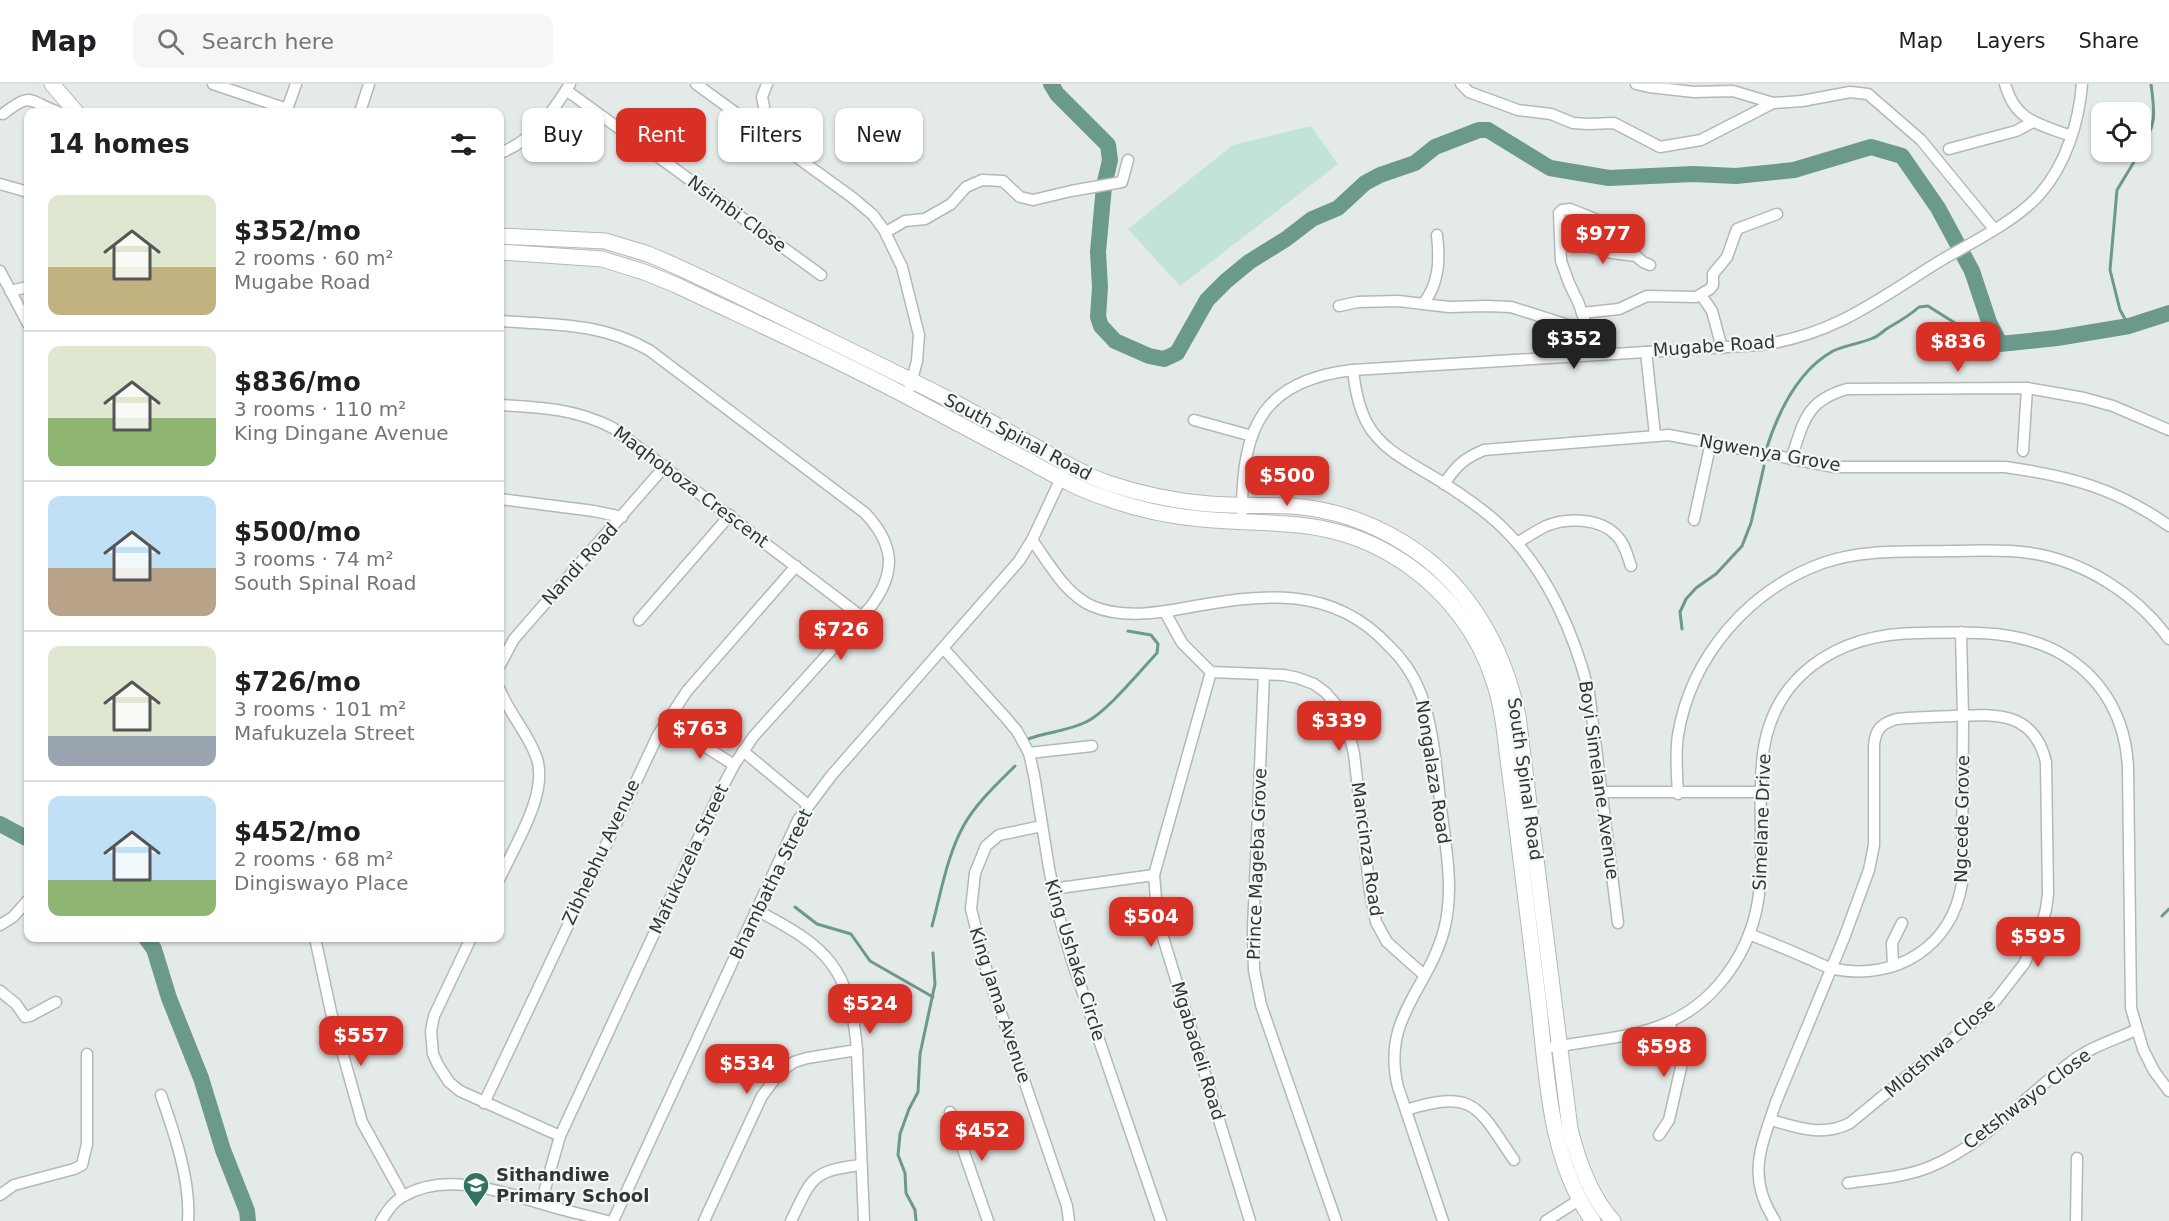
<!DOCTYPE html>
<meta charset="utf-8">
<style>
body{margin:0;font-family:"DejaVu Sans",sans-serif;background:#f6f6f6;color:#202124;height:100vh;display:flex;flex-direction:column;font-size:22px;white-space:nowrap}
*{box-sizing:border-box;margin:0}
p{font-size:20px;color:#757577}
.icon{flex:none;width:33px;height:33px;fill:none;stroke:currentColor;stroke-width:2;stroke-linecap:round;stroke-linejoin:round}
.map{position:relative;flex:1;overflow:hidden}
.side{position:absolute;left:24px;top:24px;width:480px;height:834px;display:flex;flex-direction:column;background:#fff;border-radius:12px;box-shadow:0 2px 4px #0004}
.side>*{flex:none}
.hud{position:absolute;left:522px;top:24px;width:570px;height:54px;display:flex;gap:12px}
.fabs{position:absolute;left:2091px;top:18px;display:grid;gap:12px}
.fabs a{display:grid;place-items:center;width:60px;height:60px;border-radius:12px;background:#fff;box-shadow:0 2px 4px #0004;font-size:30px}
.price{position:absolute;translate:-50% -51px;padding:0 14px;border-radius:12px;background:#d93025;color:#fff;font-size:20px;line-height:39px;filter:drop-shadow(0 2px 3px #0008)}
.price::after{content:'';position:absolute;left:50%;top:36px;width:18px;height:14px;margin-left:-9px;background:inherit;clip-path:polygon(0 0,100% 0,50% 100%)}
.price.selected{background:#222;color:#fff}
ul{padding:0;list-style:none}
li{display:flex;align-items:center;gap:18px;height:150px;padding:0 24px}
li+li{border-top:2px solid #e0e0e0}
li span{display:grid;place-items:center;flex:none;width:168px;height:120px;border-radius:12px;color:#555}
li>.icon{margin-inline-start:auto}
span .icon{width:72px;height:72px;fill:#fffc;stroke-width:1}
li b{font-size:26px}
h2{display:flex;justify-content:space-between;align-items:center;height:72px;padding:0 24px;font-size:26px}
.tag{padding:0 21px;border-radius:12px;background:#fff;box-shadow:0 2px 4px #0004;font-size:21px;line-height:54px}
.tag.selected{background:#d93025;color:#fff}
header{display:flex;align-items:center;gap:36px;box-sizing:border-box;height:84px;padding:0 30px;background:#fff;border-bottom:2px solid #e0e0e0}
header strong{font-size:28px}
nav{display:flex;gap:33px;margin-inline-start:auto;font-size:21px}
.search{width:420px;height:54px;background:#f6f6f6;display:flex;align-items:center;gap:15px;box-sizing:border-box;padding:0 21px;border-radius:12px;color:#757577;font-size:22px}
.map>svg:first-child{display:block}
.green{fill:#c1e3d8}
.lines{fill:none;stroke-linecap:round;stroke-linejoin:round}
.stream{stroke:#6b998c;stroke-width:3}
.river{stroke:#6b998c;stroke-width:16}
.street-casing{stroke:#b3b9b7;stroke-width:13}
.secondary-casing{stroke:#b3b9b7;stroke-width:17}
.street{stroke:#fff;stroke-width:10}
.secondary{stroke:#fff;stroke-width:15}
.labels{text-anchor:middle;stroke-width:4.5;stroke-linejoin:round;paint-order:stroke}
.street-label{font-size:18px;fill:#333534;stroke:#f1f8f5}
.poi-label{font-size:18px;font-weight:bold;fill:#333534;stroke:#f1f8f5;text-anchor:start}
</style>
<header>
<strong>Map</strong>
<div class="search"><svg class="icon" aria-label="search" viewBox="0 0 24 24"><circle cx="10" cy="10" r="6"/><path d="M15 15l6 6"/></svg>Search here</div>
<nav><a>Map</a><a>Layers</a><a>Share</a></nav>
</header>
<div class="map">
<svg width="2169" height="1137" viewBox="0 0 2169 1137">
<rect width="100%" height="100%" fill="#e4eae8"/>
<polygon class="green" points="1311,42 1338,80 1180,202 1128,145 1233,61"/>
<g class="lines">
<g class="stream">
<path d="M2140,66c17,-27 15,-35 11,-66"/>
<polyline points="2129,242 2120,226 2110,186 2117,106 2140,68"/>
<path d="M1766,366c12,-38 31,-79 67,-99 12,-6 27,-7 40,-13 6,-2 10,-7 15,-10 12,-7 21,-12 31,-21l9,-1 46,29 26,9"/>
<polyline points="1682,545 1680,528 1686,515 1696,504 1716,490 1742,462 1751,439 1764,382"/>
<path d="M1028,655c19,-7 40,-8 58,-17 21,-10 54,-51 71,-69l1,-9 -7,-9 -23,-4"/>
<polyline points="795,823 817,840 851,850 870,877 933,913"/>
<polyline points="2162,832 2169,825"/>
<path d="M932,842c9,-33 15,-71 32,-101 12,-22 33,-41 51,-59"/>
<polyline points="916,1137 915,1126 906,1109 905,1089 898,1071 900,1050 909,1025 918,1008 920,970 935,900 933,869"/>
</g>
<g class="river">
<polyline points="1051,0 1057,10 1108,61 1110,76 1104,102 1098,168 1100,203 1098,233 1101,242 1115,257 1149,272 1164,275 1177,269 1207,216 1226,197 1249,178 1286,155 1312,135 1338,124 1365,99 1380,91 1415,79 1435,63 1479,46 1488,46 1550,84 1609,94 1693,90 1736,92 1794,86 1871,63 1902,72 1938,124 1972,187 1989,238 2000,260 2057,254 2129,242 2169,229"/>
<polyline points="0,740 28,755"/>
<polyline points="146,854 154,865 169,914 201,994 223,1066 247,1127 248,1137"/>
</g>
<g class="street-casing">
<g id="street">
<polyline points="213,0 287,25"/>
<polyline points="696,0 853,114 873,131 884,146 902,183 919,251 917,277 910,303"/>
<polyline points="767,0 762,13 770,54"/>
<polyline points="1461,0 1469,8 1518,26 1551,30 1573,39 1588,40 1614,39 1660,63 1701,56 1773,19"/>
<polyline points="1636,0 1649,3 1694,8 1733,7 1773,19 1802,17 1850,8 1868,10 1921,56 1994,145"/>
<path d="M2005,0c10,37 34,40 66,52"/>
<polyline points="566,6 821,191"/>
<polyline points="286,28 296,0"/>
<polyline points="360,28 369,0"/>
<path d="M3,30c29,-23 25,-13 55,-2"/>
<polyline points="1949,65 2016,47 2033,38"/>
<path d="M500,69c32,-12 52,-40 70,-69"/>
<polyline points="0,100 28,108"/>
<polyline points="886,148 905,137 925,135 951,120 966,103 982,96 1003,97 1020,113 1033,116 1071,107 1122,98 1128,76"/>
<polyline points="1561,155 1612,169 1636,172 1643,178 1650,181"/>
<polyline points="0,187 28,240"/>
<polyline points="10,207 28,203"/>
<polyline points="1701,211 1712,227 1722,264"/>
<path d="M1423,220c16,-20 17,-43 14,-69"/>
<polyline points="1339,222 1358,218 1398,217 1449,223 1486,222 1511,223 1568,241 1587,244"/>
<polyline points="1582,229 1619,225 1647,212 1696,213 1710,205 1713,201 1713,190 1727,173 1737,145 1777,130"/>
<path d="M500,237c54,4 99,1 149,29l216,163c29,31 32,58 7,92l-119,132 -19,28 -16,31 -158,340 -19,67"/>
<polyline points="1646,268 1655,351"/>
<polyline points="1615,270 1587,244 1579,220 1569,199 1561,177 1559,129 1562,126 1570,125 1620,145"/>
<path d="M1353,286c2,19 5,36 14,53 16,30 51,43 78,61 20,13 41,27 58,44 44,43 71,105 86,164l29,231"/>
<path d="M500,321c40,2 77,4 113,23l249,189"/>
<polyline points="1194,336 1252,352"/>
<polyline points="2023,367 2027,304"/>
<path d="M1791,375c13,-37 14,-58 56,-70l180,-1 57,10 29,8 56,24"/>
<path d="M1444,400c13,-19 19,-25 40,-34l185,-15 165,32h171c64,9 111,21 164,59"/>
<polyline points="500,415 594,427 622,433"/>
<path d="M1242,428c0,-85 21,-132 111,-142l407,-25c77,-10 122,-49 185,-87 30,-17 72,-38 95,-64 26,-30 39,-72 42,-110"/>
<polyline points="1694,436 1711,358"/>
<path d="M1032,456c17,23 33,54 60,66 31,13 67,7 98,1 74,-13 142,-22 198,38 14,13 26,31 33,49 12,33 15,71 19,106 5,43 15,88 4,130 -16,60 -63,88 -46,157l45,134"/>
<path d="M1517,459c10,-6 19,-12 29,-17 21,-9 55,-8 71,10 8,8 10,19 14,30"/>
<polyline points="1165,528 1182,559 1211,588 1284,591 1298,594 1314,600 1325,608 1341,626 1346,636 1354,670 1370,808 1376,838 1387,858 1424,891"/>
<polyline points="639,536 730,431"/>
<polyline points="944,565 1006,634 1017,647 1029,669 1034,691 1049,784 1058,829 1072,877 1161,1137"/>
<polyline points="500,581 514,555 665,382"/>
<polyline points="1211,588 1154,791 1158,837 1250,1137"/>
<polyline points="1264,590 1253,846 1254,886 1261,921 1336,1137"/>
<path d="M500,606c9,23 27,42 36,66 14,36 -21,88 -36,122"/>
<polyline points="681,647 734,681"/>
<polyline points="743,667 808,721"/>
<polyline points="1029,669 1092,662"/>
<polyline points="1603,708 1762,708"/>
<path d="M1678,710c-1,-20 -3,-40 0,-59 13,-78 70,-145 145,-172 39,-14 85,-11 126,-12 27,0 54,-2 81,2 55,8 107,42 139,86"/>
<polyline points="1042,742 999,751 986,762 975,789 971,825 987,888 1067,1122 1069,1137"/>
<polyline points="1052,805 1154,791"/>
<path d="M756,826c72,37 94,58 101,140l7,171"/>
<polyline points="0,841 13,833 28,816"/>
<path d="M1749,850c20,8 40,16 60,25 8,3 16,8 25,10 62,12 118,-22 128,-86l1,-167 -2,-84"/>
<polyline points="315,854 331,928 362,1038 403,1112"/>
<polyline points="471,854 434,932 431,947 433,970 438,981 449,998 460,1007 560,1052"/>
<polyline points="1893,882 1892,859 1902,839"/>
<polyline points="0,907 16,920 25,933 30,932 56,918"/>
<path d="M1553,963c64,-11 123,-10 168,-65 58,-70 34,-138 41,-219 7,-87 75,-130 158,-130 49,-1 101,-4 145,23 40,25 61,65 63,112l3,240 12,41 11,22 15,20"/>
<path d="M161,1011c13,37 30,86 27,126"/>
<polyline points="484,1019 658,651 687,607 796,482"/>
<path d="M1406,1026c69,-21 71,-4 108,50"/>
<polyline points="950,1028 988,1137"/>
<path d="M1771,1036c28,8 52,17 79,3l124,-102 22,-21 28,-36 17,-36 5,-19 2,-15 -2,-132c-12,-51 -50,-48 -93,-46 -19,1 -37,1 -56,3 -16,4 -22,11 -23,27v99l-5,25 -25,68 -68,164c-15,45 -30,75 -1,119"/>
<polyline points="1659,1051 1669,1036 1682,979 1680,965 1669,939"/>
<path d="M1848,1099c27,-4 59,-6 84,-17 54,-23 93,-70 139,-104 19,-15 43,-22 65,-32"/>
<polyline points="0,1111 14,1101 74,1085 82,1081 87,1060 87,970"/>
<path d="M381,1137c6,-9 11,-18 21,-24 46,-28 105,-3 151,10 18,5 36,9 54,14"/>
<polyline points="613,1137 798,736 831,692 1019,477 1032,456 1064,388"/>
<polyline points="704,1137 762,1012 780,988 794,978 807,974 857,966"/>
<path d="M791,1137c21,-43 20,-50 70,-56"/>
<polyline points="1546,1137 1579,1116"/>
<polyline points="2076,1137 2077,1074"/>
</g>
</g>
<g class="secondary-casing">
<g id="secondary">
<polyline points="52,0 76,28"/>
<path d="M500,152l105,5 43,13c46,19 91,42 136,64 57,28 115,56 172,85 24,13 49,27 73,40 26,14 50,30 79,40 32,11 67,18 101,21 28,2 55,1 83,2 40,3 78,16 112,37 63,39 99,102 114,173l52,413c8,32 20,67 43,92"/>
<path d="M500,168l102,7 42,13 32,13c78,37 159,73 236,114 38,20 75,40 113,60 26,14 52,30 81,39 30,11 63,18 95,21 81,7 137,-3 208,47 38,27 70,68 84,113 9,25 12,54 15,81 11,79 20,159 30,238 9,75 10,160 55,223"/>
</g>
</g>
<use href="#street" class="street"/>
<use href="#secondary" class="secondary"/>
</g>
<defs>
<g id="school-pin" transform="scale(1.35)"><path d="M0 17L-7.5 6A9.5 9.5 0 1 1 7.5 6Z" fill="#317261" stroke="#f1f8f5"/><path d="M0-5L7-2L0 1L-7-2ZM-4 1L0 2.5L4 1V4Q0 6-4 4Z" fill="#fff"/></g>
</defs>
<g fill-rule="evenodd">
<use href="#school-pin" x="476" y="1101"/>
</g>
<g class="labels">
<g class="street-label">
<text transform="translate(737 130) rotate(36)" y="6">Nsimbi Close</text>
<text transform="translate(1714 262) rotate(-4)" y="6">Mugabe Road</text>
<text transform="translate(1018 353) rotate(28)" y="6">South Spinal Road</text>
<text transform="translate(1770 369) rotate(10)" y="6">Ngwenya Grove</text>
<text transform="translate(691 403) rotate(37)" y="6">Maqhoboza Crescent</text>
<text transform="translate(580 480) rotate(-48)" y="6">Nandi Road</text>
<text transform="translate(1433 688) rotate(81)" y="6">Nongalaza Road</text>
<text transform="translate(1525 695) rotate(82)" y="6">South Spinal Road</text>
<text transform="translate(1599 696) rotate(82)" y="6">Boyi Simelane Avenue</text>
<text transform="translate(1962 735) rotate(-89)" y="6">Ngcede Grove</text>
<text transform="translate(1762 738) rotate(-88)" y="6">Simelane Drive</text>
<text transform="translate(1367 765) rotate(82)" y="6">Mancinza Road</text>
<text transform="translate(601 768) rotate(-65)" y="6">Zibhebhu Avenue</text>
<text transform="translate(689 775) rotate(-65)" y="6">Mafukuzela Street</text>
<text transform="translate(1257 780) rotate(-88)" y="6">Prince Mageba Grove</text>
<text transform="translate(771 800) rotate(-64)" y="6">Bhambatha Street</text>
<text transform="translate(1075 876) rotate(73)" y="6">King Ushaka Circle</text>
<text transform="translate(1000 921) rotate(72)" y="6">King Jama Avenue</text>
<text transform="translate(1940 964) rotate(-41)" y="6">Mlotshwa Close</text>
<text transform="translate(1198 967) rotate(73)" y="6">Mgabadeli Road</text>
<text transform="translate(2027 1015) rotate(-37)" y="6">Cetshwayo Close</text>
</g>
<g class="poi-label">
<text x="496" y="1097">Sithandiwe<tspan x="496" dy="21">Primary School</tspan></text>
</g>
</g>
</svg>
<div class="fabs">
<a><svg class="icon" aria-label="locate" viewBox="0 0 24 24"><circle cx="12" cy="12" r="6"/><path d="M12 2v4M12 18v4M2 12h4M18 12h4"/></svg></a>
</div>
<b class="price" style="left:1603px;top:181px">$977</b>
<b class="price selected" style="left:1574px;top:286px">$352</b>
<b class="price" style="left:1958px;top:289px">$836</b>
<b class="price" style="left:1287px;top:423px">$500</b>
<b class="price" style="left:841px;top:577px">$726</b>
<b class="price" style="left:1339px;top:668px">$339</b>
<b class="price" style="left:700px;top:676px">$763</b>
<b class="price" style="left:1151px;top:864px">$504</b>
<b class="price" style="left:2038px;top:884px">$595</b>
<b class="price" style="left:870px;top:951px">$524</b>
<b class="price" style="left:361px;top:983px">$557</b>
<b class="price" style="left:1664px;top:994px">$598</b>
<b class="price" style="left:747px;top:1011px">$534</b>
<b class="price" style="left:982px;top:1078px">$452</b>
<div class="hud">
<a class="tag">Buy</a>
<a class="tag selected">Rent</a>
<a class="tag">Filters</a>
<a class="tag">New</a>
</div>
<section class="side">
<h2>14 homes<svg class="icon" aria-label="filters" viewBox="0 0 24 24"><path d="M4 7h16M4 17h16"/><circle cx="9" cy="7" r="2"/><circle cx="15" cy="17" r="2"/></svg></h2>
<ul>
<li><span style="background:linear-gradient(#dfe7d0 60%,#c2b280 0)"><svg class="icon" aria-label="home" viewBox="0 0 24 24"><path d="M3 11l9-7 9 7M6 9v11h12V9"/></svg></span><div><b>$352/mo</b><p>2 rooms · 60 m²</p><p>Mugabe Road</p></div></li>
<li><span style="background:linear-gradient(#dfe7d0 60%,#8fb573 0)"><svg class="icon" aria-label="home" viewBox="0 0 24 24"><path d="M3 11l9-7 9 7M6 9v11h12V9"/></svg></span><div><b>$836/mo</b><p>3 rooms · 110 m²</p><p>King Dingane Avenue</p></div></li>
<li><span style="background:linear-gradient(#bfe0f5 60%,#b9a48a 0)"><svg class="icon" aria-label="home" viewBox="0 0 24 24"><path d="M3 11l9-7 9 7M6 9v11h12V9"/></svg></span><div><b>$500/mo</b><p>3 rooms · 74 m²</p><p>South Spinal Road</p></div></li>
<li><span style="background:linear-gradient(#dfe7d0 75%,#9aa5b1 0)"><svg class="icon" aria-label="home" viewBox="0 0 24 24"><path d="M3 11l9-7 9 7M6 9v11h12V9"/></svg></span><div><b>$726/mo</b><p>3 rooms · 101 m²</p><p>Mafukuzela Street</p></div></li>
<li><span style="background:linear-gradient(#bfe0f5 70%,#8fb573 0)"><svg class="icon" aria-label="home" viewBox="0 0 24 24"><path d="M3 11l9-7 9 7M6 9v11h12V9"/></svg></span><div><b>$452/mo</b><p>2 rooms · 68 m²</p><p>Dingiswayo Place</p></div></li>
</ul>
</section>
</div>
